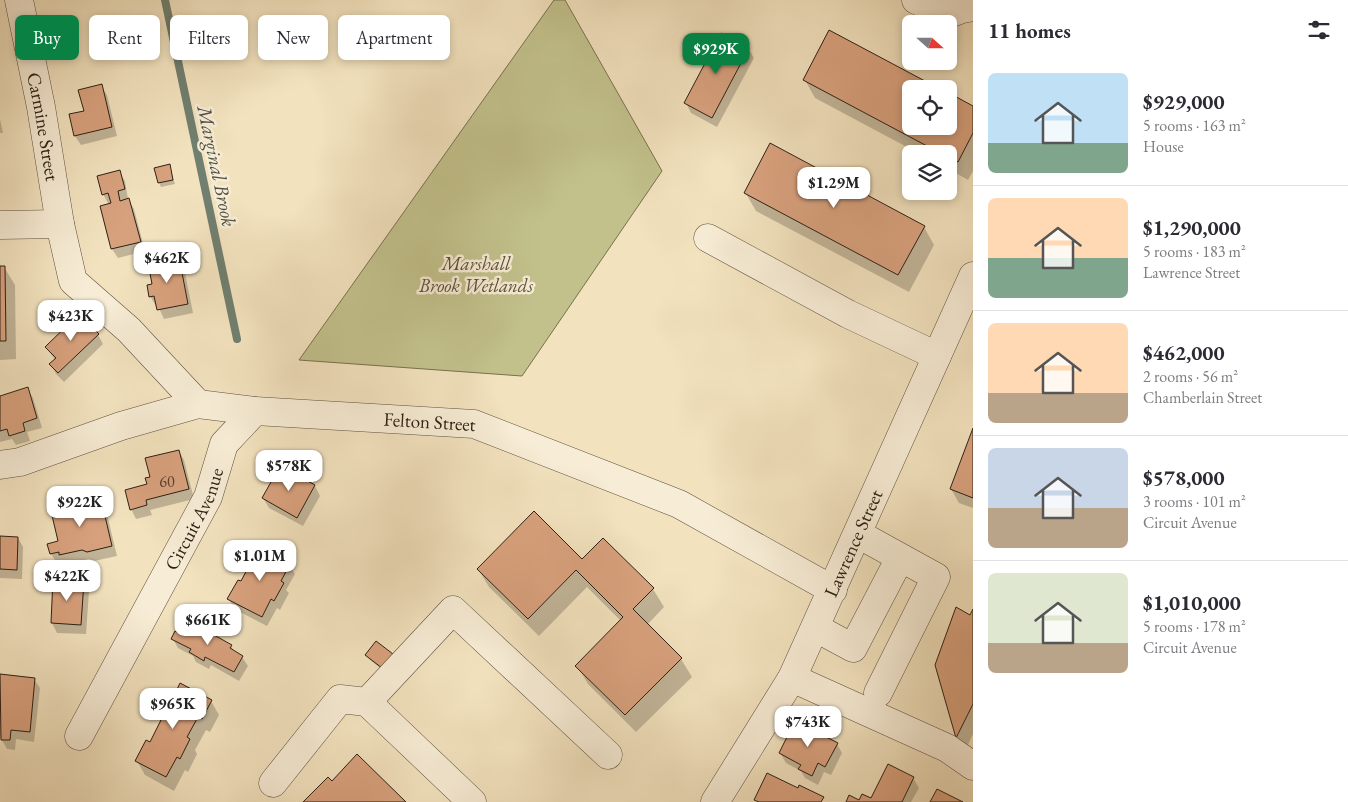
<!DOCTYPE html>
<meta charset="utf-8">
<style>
body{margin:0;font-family:"EB Garamond",serif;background:#f2f2f3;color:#2b2b33;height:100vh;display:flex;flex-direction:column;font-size:19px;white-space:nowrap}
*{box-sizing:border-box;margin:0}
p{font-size:16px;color:#7c7c81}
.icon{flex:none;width:28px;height:28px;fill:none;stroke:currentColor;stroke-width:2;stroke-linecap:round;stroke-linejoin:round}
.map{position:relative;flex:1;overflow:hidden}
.sheet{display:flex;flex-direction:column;background:#fff;width:375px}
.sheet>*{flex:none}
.top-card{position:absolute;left:15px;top:15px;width:475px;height:45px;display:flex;gap:10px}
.needle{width:32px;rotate:111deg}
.tools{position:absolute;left:902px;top:15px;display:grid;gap:10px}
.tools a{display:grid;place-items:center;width:55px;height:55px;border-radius:8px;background:#fff;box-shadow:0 2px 8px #0003;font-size:25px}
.price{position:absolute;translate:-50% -42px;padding:0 11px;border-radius:10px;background:#fff;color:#222;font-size:16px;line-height:32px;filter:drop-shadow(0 1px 2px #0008)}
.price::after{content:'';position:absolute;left:50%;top:30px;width:15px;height:11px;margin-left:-8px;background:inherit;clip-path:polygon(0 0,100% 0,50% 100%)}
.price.active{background:#0b8043;color:#fff}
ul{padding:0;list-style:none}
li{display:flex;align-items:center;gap:15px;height:125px;padding:0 15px}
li+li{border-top:1px solid #e1e1e2}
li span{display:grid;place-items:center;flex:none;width:140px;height:100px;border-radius:8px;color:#555}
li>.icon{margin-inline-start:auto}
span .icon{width:60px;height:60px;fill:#fffc;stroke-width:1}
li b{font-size:21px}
h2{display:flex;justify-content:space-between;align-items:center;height:60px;padding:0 15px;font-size:21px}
.pill{padding:0 18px;border-radius:8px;background:#fff;box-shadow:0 2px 8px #0003;font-size:18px;line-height:45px}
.pill.active{background:#0b8043;color:#fff}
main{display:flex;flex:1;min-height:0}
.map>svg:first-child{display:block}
.green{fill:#c2c18c;stroke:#787050}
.shadow{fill:#0003}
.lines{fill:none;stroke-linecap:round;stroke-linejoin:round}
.stream{stroke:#707f6f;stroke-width:8}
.building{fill:#d8a17d;stroke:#2d2015}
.minor-casing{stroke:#5e503f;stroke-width:29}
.minor{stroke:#f7ecd5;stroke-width:28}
.labels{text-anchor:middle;stroke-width:5;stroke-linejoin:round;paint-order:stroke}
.number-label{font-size:16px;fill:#58402f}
.street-label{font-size:19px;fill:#2d2015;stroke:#f7ecd5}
.park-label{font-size:19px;font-style:italic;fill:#5a5039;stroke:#f7ecd5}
.water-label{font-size:20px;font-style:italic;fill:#4e5042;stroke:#f7ecd5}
</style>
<main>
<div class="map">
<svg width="973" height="802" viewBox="0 0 973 802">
<rect width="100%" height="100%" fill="#f2e2be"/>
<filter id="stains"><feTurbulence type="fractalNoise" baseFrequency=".004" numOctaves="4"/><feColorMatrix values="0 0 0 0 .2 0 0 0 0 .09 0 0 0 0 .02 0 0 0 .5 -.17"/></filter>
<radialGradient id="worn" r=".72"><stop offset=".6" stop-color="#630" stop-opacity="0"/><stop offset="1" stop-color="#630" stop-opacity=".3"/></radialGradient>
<polygon class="green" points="554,0 565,0 662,171 522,376 299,360"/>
<g class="shadow">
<polygon points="748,48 754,58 717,127 691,113 686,103"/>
<polygon points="805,80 911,89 911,126 949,126 949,95 973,108 973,171 968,180 949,169 949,154 920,154 815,98"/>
<polygon points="101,86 107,95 117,136 81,145 75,136 70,115 85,112"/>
<polygon points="0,119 3,133 0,133"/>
<polygon points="169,166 175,184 161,187 159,182"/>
<polygon points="119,172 125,181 128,199 134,209 145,251 118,258 112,249 109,205 103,194"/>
<polygon points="745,192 924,227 934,245 909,292 756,211"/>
<polygon points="179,259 184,268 193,313 164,319 158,306 156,306 150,296 154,285"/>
<polygon points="0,267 4,267 15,285 16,359 0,360"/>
<polygon points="98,335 103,344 64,382 56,374 51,364 55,360 46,347"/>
<polygon points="27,389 33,398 42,428 27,432 30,441 16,445 12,439 0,442 0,397"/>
<polygon points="973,431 973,508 959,503 951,489"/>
<polygon points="179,451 184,460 194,499 150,510 152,515 136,519 131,509 148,485 151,478"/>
<polygon points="280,467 315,486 320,496 303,526 269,508 263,498"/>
<polygon points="100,500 106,510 117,556 94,561 89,559 66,564 64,561 57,563 51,554 60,542 75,502 77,506"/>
<polygon points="0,537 18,538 23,547 22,579 0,578"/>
<polygon points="603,540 653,589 664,607 647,625 681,659 692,677 636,732 588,684 577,666 621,621 587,587 539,636 489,587 478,569 582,561"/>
<polygon points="249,562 289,565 295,574 286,590 289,593 280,610 277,608 267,626 234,609 229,599 242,583 251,566"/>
<polygon points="55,580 84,582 89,591 86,634 57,633 52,623"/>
<polygon points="973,612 973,734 965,751 957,738 937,665"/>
<polygon points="179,635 231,646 235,653 242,657 248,666 239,681 211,665 209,669 196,662 193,656 178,648 173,639"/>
<polygon points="367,655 392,655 385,672 369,659"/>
<polygon points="0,676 34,679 40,688 34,742 16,739 15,750 7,749 0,737"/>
<polygon points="211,701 219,715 210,732 206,730 195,750 197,754 188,772 185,770 174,791 145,775 137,761 150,744 161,723 159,719 171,704"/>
<polygon points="837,744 842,753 831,775 824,772 818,785 805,778 801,771 786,763 780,753"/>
<polygon points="913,778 919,788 911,802 859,802 871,800"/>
</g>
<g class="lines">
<polyline class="stream" points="165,0 237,339"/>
</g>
<g class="building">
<polygon points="829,30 940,89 911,89 911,126 949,126 949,93 973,106 973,133 958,162 949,157 949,154 942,154 803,80"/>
<polygon points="721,33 749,48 712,118 684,103"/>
<polygon points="102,84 112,127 74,136 69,114 84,111 78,90"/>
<polygon points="770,143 925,226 898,275 744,193"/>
<polygon points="170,164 173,180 158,183 154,168"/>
<polygon points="120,170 125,189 118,191 120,201 129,198 141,242 111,249 100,206 111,203 108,193 102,195 97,176"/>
<polygon points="179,257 188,304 157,310 154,296 149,297 147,285 152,284 148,263"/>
<polygon points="0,266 5,266 6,341 0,341"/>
<polygon points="79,314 99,334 58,373 49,364 56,358 45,347"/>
<polygon points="28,387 37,418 23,423 25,431 9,436 7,429 0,431 0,396"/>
<polygon points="973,428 973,498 950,489"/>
<polygon points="179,450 189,489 146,500 147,505 130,510 125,490 147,484 145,478 150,477 145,458"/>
<polygon points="280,466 315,485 297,518 262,498"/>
<polygon points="101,499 112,546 87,552 82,550 59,555 59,552 50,554 47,544 58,541 50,507 76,501 76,505"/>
<polygon points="534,511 582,559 603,538 654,588 633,609 682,658 625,715 575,666 623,617 576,570 528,619 477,569"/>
<polygon points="0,536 18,537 17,570 0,569"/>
<polygon points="256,546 290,564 281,581 284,583 274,601 271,599 262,617 227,599 238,580 241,581 250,564 247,562"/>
<polygon points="53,578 84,581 81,625 51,623"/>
<polygon points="956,607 970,615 973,609 973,704 956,738 935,665"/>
<polygon points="187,620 232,645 230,648 243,656 234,672 205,657 204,661 189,652 191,649 171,639 175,631 179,633"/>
<polygon points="376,641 393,654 382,668 365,655"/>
<polygon points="0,674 35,678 30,732 11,730 10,740 1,740"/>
<polygon points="180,683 212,700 202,719 198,717 187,737 190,739 180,759 177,757 166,777 135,761 146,740 150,742 161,720 158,719 167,700 171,702"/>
<polygon points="795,721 838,743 825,767 818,763 812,776 798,769 801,765 779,753"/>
<polygon points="357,754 406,802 303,802 328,777 332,781"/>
<polygon points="888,764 914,777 902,802 846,802 849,795 859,800 862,794 871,798"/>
<polygon points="767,773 798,788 799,785 824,797 821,802 759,802 754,800"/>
<polygon points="937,789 963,802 930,802"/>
</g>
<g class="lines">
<g class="minor-casing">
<g id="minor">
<path id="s1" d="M19,0l22,107 19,117 13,57 56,49 69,74"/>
<polyline points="916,0 949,14 962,9 973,7"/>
<polyline points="0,225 60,224"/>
<polyline points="708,238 848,314 937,356"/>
<path id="s2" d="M0,465l20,-3 101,-36 77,-22 57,7 219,13 205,80 154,86"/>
<polyline points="858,534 936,577 878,693"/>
<polyline points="816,628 853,648 900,558"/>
<polyline points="792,678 947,748 973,766"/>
<polyline points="367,702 453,610 608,755"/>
<path id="s3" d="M79,736l129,-239 16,-53 31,-33"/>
<polyline points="273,783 340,699 367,702 472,802"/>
<path id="s4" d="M715,802l77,-124 181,-402"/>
</g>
</g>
<use href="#minor" class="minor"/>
</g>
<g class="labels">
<g class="number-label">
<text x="167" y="487">60</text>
</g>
<g class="street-label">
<text dy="7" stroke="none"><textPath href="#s1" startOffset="129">Carmine Street</textPath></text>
<text dy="7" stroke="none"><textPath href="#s2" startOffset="440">Felton Street</textPath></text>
<text dy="7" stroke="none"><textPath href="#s3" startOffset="246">Circuit Avenue</textPath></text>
<text dy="7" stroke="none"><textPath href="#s4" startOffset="294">Lawrence Street</textPath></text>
</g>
<g class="park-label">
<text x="476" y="270">Marshall<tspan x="476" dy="22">Brook Wetlands</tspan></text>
</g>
<g class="water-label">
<text transform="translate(217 166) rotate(78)" y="7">Marginal Brook</text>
</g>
</g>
<rect width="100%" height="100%" filter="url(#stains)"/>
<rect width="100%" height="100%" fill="url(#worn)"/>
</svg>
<div class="tools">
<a><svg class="needle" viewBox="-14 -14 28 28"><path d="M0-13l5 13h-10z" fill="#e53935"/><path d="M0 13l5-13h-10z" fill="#7c7c81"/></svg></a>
<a><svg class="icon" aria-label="locate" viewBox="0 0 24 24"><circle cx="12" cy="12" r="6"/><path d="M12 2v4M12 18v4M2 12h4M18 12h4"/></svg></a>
<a><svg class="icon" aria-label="layers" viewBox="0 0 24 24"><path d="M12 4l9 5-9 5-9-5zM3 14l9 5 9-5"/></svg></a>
</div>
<b class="price active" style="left:716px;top:75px">$929K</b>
<b class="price" style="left:834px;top:209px">$1.29M</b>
<b class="price" style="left:167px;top:284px">$462K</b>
<b class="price" style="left:71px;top:342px">$423K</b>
<b class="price" style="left:289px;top:492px">$578K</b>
<b class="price" style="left:80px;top:528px">$922K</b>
<b class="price" style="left:260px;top:582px">$1.01M</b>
<b class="price" style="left:67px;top:602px">$422K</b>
<b class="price" style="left:208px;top:646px">$661K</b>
<b class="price" style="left:173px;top:730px">$965K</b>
<b class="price" style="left:808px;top:748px">$743K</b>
<div class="top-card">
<a class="pill active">Buy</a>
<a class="pill">Rent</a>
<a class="pill">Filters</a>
<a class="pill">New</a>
<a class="pill">Apartment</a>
</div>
</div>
<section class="sheet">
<h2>11 homes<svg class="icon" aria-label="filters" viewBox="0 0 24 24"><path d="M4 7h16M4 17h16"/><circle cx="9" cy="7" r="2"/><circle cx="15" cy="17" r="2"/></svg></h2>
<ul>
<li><span style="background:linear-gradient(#bfe0f5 70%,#7fa58c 0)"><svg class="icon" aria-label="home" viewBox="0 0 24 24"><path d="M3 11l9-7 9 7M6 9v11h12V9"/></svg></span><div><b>$929,000</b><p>5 rooms · 163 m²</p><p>House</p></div></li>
<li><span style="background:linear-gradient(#ffd9b3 60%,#7fa58c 0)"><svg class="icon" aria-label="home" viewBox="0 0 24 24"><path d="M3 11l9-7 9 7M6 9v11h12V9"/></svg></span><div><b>$1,290,000</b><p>5 rooms · 183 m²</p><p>Lawrence Street</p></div></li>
<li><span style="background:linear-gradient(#ffd9b3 70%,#b9a48a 0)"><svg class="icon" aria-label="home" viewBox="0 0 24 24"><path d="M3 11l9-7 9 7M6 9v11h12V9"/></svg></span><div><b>$462,000</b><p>2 rooms · 56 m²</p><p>Chamberlain Street</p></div></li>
<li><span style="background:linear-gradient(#c9d6e8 60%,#b9a48a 0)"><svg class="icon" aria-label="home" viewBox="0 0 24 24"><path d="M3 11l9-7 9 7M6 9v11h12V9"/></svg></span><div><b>$578,000</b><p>3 rooms · 101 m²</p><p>Circuit Avenue</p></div></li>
<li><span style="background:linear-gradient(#dfe7d0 70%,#b9a48a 0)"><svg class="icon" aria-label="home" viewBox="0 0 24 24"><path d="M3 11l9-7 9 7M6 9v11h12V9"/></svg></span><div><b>$1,010,000</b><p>5 rooms · 178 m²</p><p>Circuit Avenue</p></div></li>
</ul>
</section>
</main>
